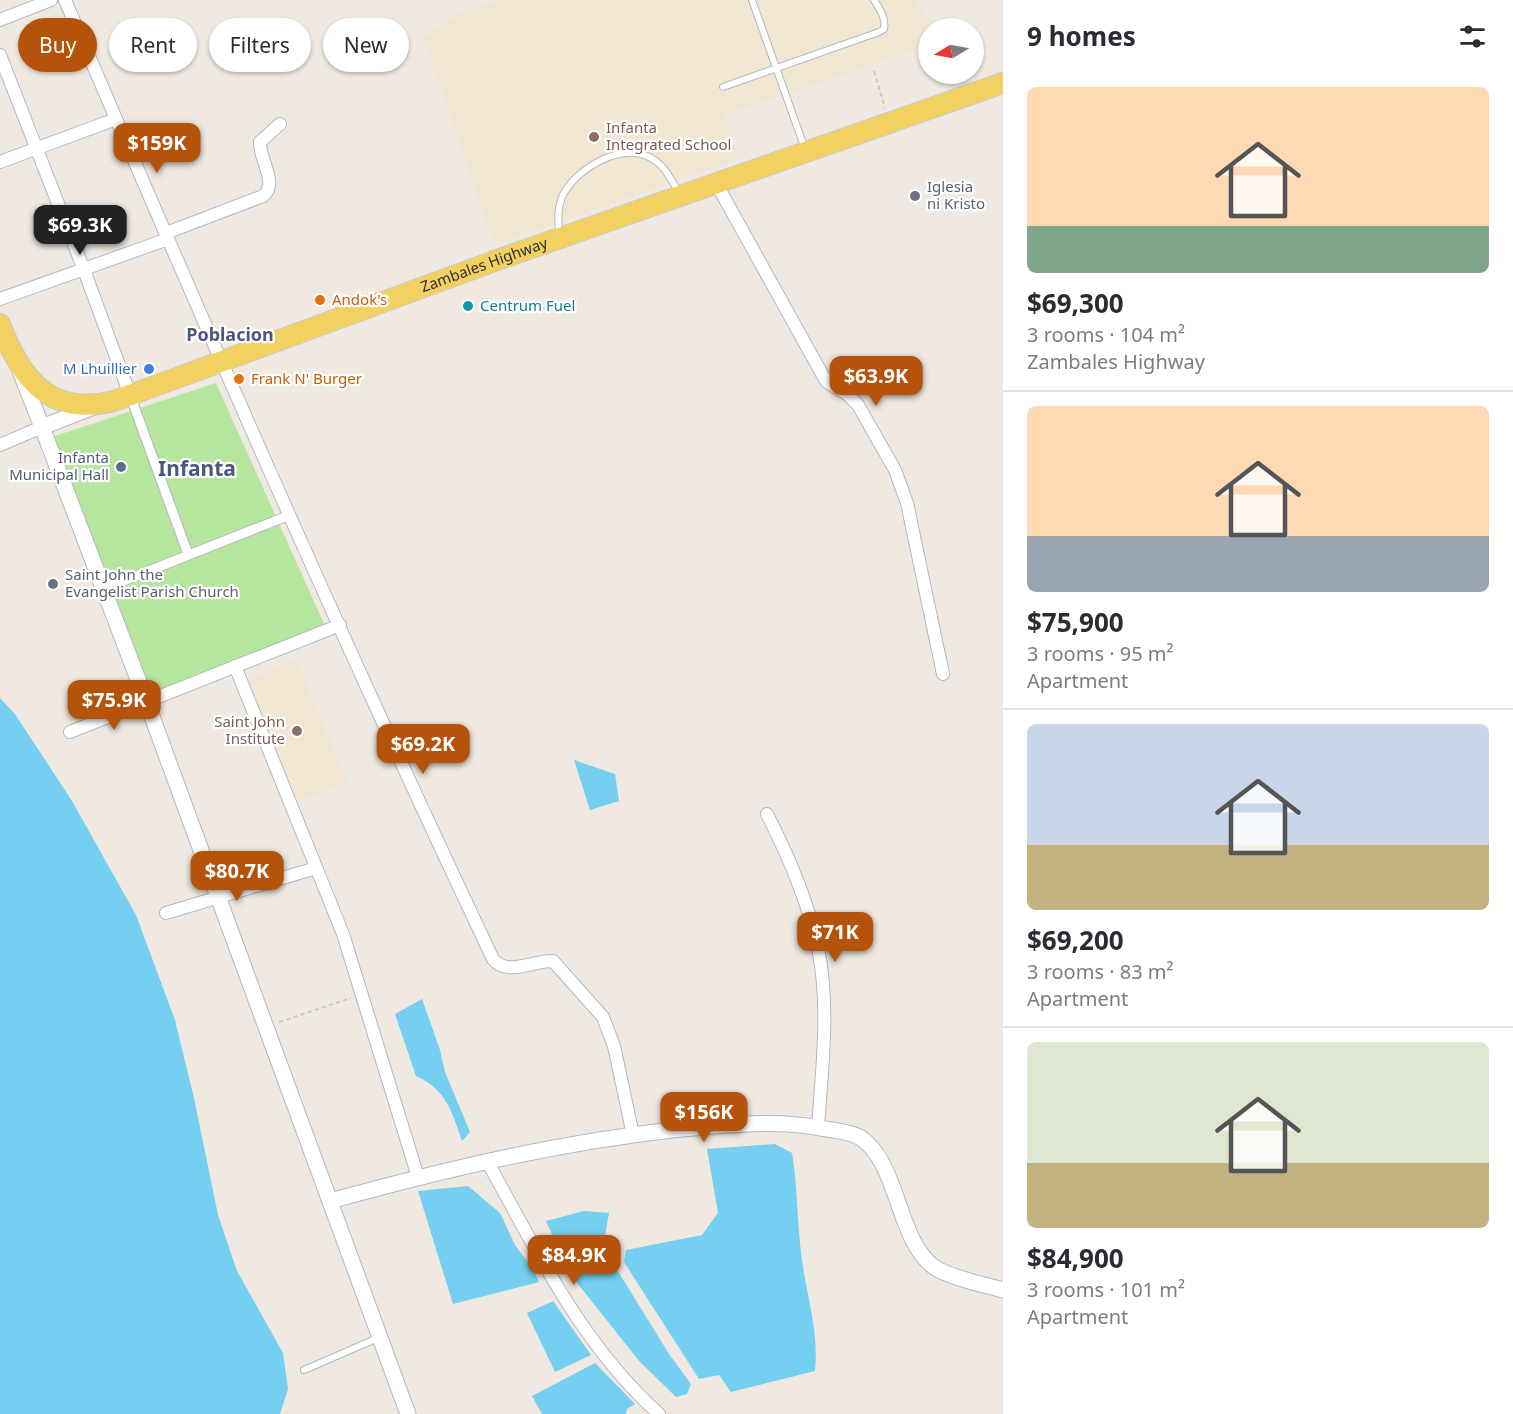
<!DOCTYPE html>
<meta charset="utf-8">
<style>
body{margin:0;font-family:"Noto Sans",sans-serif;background:#f7f7f7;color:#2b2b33;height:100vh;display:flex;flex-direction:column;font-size:22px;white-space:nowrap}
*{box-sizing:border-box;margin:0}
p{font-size:20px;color:#7c7c81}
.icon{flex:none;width:33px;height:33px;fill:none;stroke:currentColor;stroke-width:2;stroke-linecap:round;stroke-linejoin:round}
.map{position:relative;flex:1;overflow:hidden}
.sheet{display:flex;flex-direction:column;background:#fff;width:510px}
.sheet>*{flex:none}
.guide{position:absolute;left:18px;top:18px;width:570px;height:54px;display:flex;gap:12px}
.needle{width:39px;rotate:260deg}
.tools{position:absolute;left:918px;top:18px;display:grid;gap:12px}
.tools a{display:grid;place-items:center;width:66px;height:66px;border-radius:50%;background:#fff;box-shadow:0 2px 4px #0004;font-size:30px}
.price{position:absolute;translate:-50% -51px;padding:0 14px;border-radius:12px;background:#b45309;color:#fff;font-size:20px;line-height:39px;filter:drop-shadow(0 2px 3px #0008)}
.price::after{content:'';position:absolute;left:50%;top:36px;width:18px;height:14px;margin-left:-9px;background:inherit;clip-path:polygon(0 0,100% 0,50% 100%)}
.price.current{background:#222;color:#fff}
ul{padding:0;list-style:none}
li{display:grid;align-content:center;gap:12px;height:318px;padding:0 24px}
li+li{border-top:2px solid #e1e1e2}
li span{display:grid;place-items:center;height:186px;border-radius:9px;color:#555}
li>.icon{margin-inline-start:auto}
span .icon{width:108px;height:108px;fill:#fffc;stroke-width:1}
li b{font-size:26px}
h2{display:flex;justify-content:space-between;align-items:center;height:72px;padding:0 24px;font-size:26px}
.chip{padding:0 21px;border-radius:27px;background:#fff;box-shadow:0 2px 4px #0004;font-size:21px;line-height:54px}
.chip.current{background:#b45309;color:#fff}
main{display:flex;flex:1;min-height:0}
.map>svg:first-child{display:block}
.education{fill:#f0e6d1}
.green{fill:#b6e59e}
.water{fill:#75cff0}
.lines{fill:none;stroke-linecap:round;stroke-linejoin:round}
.service-casing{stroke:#b4b7c1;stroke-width:8}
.pedestrian-casing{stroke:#b4b7c1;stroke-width:11}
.minor-casing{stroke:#b4b7c1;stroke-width:14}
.tertiary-casing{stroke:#b4b7c1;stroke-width:17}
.primary-casing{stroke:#c9c9c9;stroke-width:22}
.path{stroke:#c9c9c9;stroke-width:2;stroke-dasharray:4.5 3;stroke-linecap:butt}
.service{stroke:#fff;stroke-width:6}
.pedestrian{stroke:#fff;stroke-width:9}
.minor{stroke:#fff;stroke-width:12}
.tertiary{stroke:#fff;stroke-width:15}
.primary{stroke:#f2d163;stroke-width:20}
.education-dot{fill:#8d6e63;stroke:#fff;stroke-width:2}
.worship-dot{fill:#6b7280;stroke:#fff;stroke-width:2}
.food-dot{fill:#e8710a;stroke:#fff;stroke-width:2}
.culture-dot{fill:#0f9aa8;stroke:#fff;stroke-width:2}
.shop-dot{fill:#3f7fe0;stroke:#fff;stroke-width:2}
.service-dot{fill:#5c6f8a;stroke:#fff;stroke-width:2}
.labels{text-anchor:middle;stroke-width:4.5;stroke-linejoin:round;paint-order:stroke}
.education-label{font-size:15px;fill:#785e54;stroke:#fff;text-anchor:start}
.worship-label{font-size:15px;fill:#5b616d;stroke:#fff;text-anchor:start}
.street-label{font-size:15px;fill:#2e2e2e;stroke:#fff}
.food-label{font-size:15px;fill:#c56008;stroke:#fff;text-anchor:start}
.culture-label{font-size:15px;fill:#0d838f;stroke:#fff;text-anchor:start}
.shop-label{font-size:15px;fill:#366cbe;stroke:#fff;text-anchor:end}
.service-label{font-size:15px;fill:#4e5e75;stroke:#fff;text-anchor:end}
.quarter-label{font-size:18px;font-weight:bold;fill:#4d5680;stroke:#fff}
.district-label{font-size:21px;font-weight:bold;fill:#4d5680;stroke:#fff}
</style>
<main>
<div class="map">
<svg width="1003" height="1414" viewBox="0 0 1003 1414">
<rect width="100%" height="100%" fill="#efe9e1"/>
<g class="education">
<polygon points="506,0 915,0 933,28 928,28 928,45 724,115 738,159 495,245 423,38 465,10"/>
<polygon points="296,660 347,782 296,802 248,680"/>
</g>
<polygon class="green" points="216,383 324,624 152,696 52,437"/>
<g class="water">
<polygon points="0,698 15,714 72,801 136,915 175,1020 194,1098 218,1215 237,1271 283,1353 288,1389 280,1414 0,1414"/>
<polygon points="574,760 615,774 619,801 590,810"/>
<path d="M422,999l18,51 5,22 25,60 -8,9c-10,-29 -15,-51 -46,-65l-21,-62z"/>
<path d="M775,1144l17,9c6,36 5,72 10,107 5,37 17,73 13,111l-84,21 -12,-17 -20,4 -75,-117 2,-12 76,-15 16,-22 -11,-64z"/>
<polygon points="468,1186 500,1213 515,1245 533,1269 539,1282 453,1304 418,1191"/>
<polygon points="584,1211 609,1213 603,1247 669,1354 691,1384 687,1394 676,1397 640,1362 574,1279 567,1258 579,1251 555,1241 546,1221"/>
<polygon points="553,1301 591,1355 555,1372 527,1313"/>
<polygon points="595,1363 635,1404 627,1409 626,1414 542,1414 532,1396"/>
</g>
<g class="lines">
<g class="service-casing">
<g id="service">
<polyline points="752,0 805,149"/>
<path d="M723,87l156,-55 5,-3c2,-12 -4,-19 -10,-29"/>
<path d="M559,234c-1,-14 -2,-28 5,-41 15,-26 58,-51 87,-35 14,7 21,24 29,36"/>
<polyline points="304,1370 378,1338"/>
</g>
</g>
<g class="pedestrian-casing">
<g id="pedestrian">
<polyline points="130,395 188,554"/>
<polyline points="103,589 290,515"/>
</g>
</g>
<g class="minor-casing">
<g id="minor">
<path d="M65,0c138,322 278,643 428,959 14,18 41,1 60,2l50,56 11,29 19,89"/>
<polyline points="0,20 51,0"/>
<polyline points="0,55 84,270 130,395"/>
<polyline points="0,162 116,119"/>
<polyline points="716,183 822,374 827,382 847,394 858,405 895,470 907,503 943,674"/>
<path d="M166,233l97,-37c16,-13 -4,-36 -3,-54l20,-18"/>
<polyline points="0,299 168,239"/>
<polyline points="0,445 42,427"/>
<polyline points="235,666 343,934 418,1177"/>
<polyline points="70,732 340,625"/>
<path d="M767,814c22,43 41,87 51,134 12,58 4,120 0,179"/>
<polyline points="166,913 316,868"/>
<path d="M487,1161c50,90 94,183 172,253"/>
</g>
</g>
<g class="tertiary-casing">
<g id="tertiary">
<polyline points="20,371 42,427"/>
<polyline points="96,406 42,427 147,703 408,1414"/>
<path d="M330,1201c113,-31 226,-58 342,-71 52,-5 103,-11 154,-1 11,2 25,3 35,9 38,26 36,102 73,129 14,10 51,18 69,23"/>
</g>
</g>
<g class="primary-casing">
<g id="primary">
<path id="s1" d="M0,324c21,55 50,93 114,77l386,-142 503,-176"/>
</g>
</g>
<g class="path">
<polyline points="874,71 885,108"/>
<polyline points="279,1022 351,998"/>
</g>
<use href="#service" class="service"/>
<use href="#pedestrian" class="pedestrian"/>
<use href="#minor" class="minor"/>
<use href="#tertiary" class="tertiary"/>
<use href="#primary" class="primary"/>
</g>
<g class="education-dot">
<circle cx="594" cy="137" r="6"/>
<circle cx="297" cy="731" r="6"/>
</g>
<g class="worship-dot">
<circle cx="915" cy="196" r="6"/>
<circle cx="53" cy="584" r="6"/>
</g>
<g class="food-dot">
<circle cx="320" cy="300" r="6"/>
<circle cx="239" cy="379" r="6"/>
</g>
<circle class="culture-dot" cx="468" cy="306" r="6"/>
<circle class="shop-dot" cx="149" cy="369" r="6"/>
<circle class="service-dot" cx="121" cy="467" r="6"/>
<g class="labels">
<g class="education-label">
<text x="606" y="133">Infanta<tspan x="606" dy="17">Integrated School</tspan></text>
<text x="285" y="727" text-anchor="end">Saint John<tspan x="285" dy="17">Institute</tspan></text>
</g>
<g class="worship-label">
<text x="927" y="192">Iglesia<tspan x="927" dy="17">ni Kristo</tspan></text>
<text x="65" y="580">Saint John the<tspan x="65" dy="17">Evangelist Parish Church</tspan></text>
</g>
<g class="street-label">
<text dy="5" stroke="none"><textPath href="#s1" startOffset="549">Zambales Highway</textPath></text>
</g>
<g class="food-label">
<text x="332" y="305">Andok's</text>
<text x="251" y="384">Frank N' Burger</text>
</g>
<g class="culture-label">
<text x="480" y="311">Centrum Fuel</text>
</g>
<g class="shop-label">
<text x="137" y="374">M Lhuillier</text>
</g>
<g class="service-label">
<text x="109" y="463">Infanta<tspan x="109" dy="17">Municipal Hall</tspan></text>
</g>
<g class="quarter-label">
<text x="230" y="341">Poblacion</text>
</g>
<g class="district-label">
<text x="197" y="476">Infanta</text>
</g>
</g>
</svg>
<div class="tools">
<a><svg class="needle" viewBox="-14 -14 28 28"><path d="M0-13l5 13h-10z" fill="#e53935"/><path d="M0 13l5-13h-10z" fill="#7c7c81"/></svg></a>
</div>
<b class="price" style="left:157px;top:174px">$159K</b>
<b class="price current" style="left:80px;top:256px">$69.3K</b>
<b class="price" style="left:876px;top:407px">$63.9K</b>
<b class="price" style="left:114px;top:731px">$75.9K</b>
<b class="price" style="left:423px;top:775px">$69.2K</b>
<b class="price" style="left:237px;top:902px">$80.7K</b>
<b class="price" style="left:835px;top:963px">$71K</b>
<b class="price" style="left:704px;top:1143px">$156K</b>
<b class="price" style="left:574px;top:1286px">$84.9K</b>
<div class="guide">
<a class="chip current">Buy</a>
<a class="chip">Rent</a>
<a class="chip">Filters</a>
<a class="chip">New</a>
</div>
</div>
<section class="sheet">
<h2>9 homes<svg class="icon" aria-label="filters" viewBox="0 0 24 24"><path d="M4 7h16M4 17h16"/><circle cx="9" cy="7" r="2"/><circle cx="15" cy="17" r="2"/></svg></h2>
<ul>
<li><span style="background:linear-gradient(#ffd9b3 75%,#7fa58c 0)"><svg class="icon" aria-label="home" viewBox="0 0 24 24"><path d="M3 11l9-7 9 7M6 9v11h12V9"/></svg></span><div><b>$69,300</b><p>3 rooms · 104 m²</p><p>Zambales Highway</p></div></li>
<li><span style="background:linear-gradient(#ffd9b3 70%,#9aa5b1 0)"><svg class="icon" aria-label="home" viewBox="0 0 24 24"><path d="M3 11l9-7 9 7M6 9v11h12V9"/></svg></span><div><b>$75,900</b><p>3 rooms · 95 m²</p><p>Apartment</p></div></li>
<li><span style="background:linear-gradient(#c9d6e8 65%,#c2b280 0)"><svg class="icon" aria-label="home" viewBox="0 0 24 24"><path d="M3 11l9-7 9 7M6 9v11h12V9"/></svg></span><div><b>$69,200</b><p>3 rooms · 83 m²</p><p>Apartment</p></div></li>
<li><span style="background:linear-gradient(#dfe7d0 65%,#c2b280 0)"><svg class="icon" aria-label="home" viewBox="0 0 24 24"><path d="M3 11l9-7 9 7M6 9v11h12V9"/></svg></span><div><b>$84,900</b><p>3 rooms · 101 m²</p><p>Apartment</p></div></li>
</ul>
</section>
</main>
